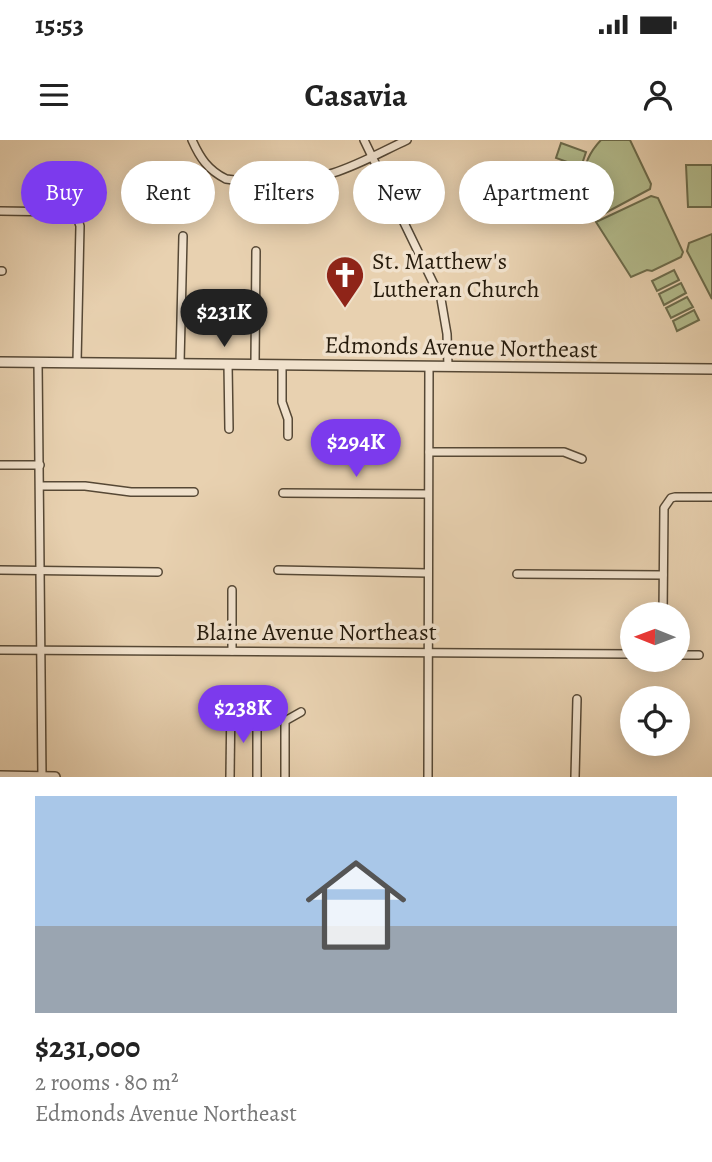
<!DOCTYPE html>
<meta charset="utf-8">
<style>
body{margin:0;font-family:Alegreya,serif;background:#f6f6f6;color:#222;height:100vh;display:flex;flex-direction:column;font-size:26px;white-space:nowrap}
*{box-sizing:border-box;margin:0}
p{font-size:23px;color:#767676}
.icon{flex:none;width:38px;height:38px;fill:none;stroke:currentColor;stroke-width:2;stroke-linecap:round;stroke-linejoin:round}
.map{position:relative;height:637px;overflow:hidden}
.side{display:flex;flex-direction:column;background:#fff;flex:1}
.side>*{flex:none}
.guide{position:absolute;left:21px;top:21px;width:670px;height:63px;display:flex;gap:14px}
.needle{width:46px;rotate:271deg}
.tools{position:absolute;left:620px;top:462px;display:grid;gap:14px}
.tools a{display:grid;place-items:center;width:70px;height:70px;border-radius:50%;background:#fff;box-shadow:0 4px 18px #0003;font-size:35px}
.price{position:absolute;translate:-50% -60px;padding:0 16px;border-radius:24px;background:#7c3aed;color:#fff;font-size:23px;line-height:46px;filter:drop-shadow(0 2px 4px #0008)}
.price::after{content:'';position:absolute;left:50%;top:42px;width:21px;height:16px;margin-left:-10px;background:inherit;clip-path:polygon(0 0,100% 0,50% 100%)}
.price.active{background:#222;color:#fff}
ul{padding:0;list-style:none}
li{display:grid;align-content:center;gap:14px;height:371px;padding:0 35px}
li+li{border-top:2px solid #e0e0e0}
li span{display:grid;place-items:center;height:217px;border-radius:0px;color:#555}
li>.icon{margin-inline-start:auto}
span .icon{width:126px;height:126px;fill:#fffc;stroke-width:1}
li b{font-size:30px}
.chip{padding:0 24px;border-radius:32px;background:#fff;box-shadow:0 4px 18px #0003;font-size:24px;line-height:63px}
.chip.active{background:#7c3aed;color:#fff}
.status{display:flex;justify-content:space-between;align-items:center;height:49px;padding:0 35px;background:#fff;direction:ltr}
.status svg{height:19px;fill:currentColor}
header{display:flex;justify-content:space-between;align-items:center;height:91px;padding:0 35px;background:#fff;font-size:32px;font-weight:600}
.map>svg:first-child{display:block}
.green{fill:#b3bc8d;stroke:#6c6c4c;stroke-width:2}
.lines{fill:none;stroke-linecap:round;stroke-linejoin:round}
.minor-casing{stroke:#564835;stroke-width:10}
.tertiary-casing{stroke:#564835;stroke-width:12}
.minor{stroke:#f0e1cc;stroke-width:7}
.tertiary{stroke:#f0e1cc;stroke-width:9}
.labels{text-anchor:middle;stroke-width:7;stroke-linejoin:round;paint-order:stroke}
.poi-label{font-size:24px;fill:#261b0c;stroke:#f0e1cc;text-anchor:start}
.street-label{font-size:24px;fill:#261b0c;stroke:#f0e1cc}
</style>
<div class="status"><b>15:53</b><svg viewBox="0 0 49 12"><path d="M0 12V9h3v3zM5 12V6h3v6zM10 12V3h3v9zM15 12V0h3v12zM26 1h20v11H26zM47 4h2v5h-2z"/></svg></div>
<header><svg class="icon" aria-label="menu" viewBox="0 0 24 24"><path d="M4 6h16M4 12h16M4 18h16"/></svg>Casavia<svg class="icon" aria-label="person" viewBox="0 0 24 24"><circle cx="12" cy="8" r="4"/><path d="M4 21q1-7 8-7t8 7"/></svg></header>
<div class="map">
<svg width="712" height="637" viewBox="0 0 712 637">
<rect width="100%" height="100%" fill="#e8d1b0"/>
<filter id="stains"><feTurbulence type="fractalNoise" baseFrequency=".00286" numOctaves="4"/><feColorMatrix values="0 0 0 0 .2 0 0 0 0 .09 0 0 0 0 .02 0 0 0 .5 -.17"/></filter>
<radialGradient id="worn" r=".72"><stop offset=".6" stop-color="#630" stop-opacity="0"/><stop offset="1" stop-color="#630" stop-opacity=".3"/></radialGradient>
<g class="green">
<path d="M601,0h29l21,44 -1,5 -56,30c-13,-29 -17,-54 7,-79z"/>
<polygon points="561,3 586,12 581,27 556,18"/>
<polygon points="686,25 712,25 712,67 688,67"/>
<polygon points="651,56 658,58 683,112 681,117 652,131 647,130 631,137 596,82"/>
<polygon points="712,94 712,159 687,111 689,103"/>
<polygon points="674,130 679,140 657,151 652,141"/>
<polygon points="681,143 686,153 664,165 659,154"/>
<polygon points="687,157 693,167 671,178 666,168"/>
<polygon points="694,170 699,180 677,191 673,181"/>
</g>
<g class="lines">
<g class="minor-casing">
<g id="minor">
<path d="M192,0c8,18 16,30 34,39 34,5 75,5 107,-6 26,-8 50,-22 74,-33"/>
<polyline points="364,0 441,159 447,194 448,226"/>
<polyline points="0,71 65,72 77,77 80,86 77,222"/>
<polyline points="0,131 2,131"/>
<polyline points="38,222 42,637"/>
<polyline points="180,223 183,96"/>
<polyline points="228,224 229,289"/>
<polyline points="255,224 256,111"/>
<polyline points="282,225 282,262 288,279 288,296"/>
<polyline points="429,312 564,312 582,319"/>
<polyline points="0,325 40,325"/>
<polyline points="40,346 85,346 131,352 194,352"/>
<polyline points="283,353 428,354"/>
<polyline points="0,430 158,432"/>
<polyline points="278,430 428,433"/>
<polyline points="517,434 663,435"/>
<polyline points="232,450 232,511"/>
<polyline points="663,474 664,368 671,358 675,357 712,357"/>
<polyline points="0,510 632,514"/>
<polyline points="677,515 699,515"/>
<polyline points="230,637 231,557"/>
<polyline points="257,637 257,572"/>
<polyline points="285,637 285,581 301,572"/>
<polyline points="428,637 429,226"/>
<polyline points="575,637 577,559"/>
</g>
</g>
<g class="tertiary-casing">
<g id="tertiary">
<polyline points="0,222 712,229"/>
<polyline points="0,636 55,637"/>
</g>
</g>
<use href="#minor" class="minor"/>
<use href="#tertiary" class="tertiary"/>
</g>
<defs>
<g id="church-pin" transform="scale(2.0125)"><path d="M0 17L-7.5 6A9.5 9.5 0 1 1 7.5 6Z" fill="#8f2418" stroke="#f0e1cc"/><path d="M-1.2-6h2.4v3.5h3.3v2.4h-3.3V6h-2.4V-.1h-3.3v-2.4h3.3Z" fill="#fff"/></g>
</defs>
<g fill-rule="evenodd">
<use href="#church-pin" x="345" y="135"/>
</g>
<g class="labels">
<g class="poi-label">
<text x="372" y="129">St. Matthew's<tspan x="372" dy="28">Lutheran Church</tspan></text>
</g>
<g class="street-label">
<text transform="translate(461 207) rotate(1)" y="8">Edmonds Avenue Northeast</text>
<text x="316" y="500">Blaine Avenue Northeast</text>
</g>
</g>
<rect width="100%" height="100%" filter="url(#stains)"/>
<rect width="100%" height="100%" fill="url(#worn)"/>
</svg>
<div class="tools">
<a><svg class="needle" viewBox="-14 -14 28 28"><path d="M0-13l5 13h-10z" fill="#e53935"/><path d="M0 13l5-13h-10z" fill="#767676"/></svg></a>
<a><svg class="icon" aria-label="locate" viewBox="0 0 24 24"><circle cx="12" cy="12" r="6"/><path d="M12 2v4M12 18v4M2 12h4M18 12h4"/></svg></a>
</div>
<b class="price active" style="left:224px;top:209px">$231K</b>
<b class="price" style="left:356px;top:339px">$294K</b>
<b class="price" style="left:243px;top:605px">$238K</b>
<div class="guide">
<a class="chip active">Buy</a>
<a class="chip">Rent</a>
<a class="chip">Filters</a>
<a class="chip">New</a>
<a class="chip">Apartment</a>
</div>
</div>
<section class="side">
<ul>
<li><span style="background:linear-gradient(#a9c7e8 60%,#9aa5b1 0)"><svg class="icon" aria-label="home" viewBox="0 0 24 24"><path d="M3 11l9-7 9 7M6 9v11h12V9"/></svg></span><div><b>$231,000</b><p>2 rooms · 80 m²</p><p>Edmonds Avenue Northeast</p></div></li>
</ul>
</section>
